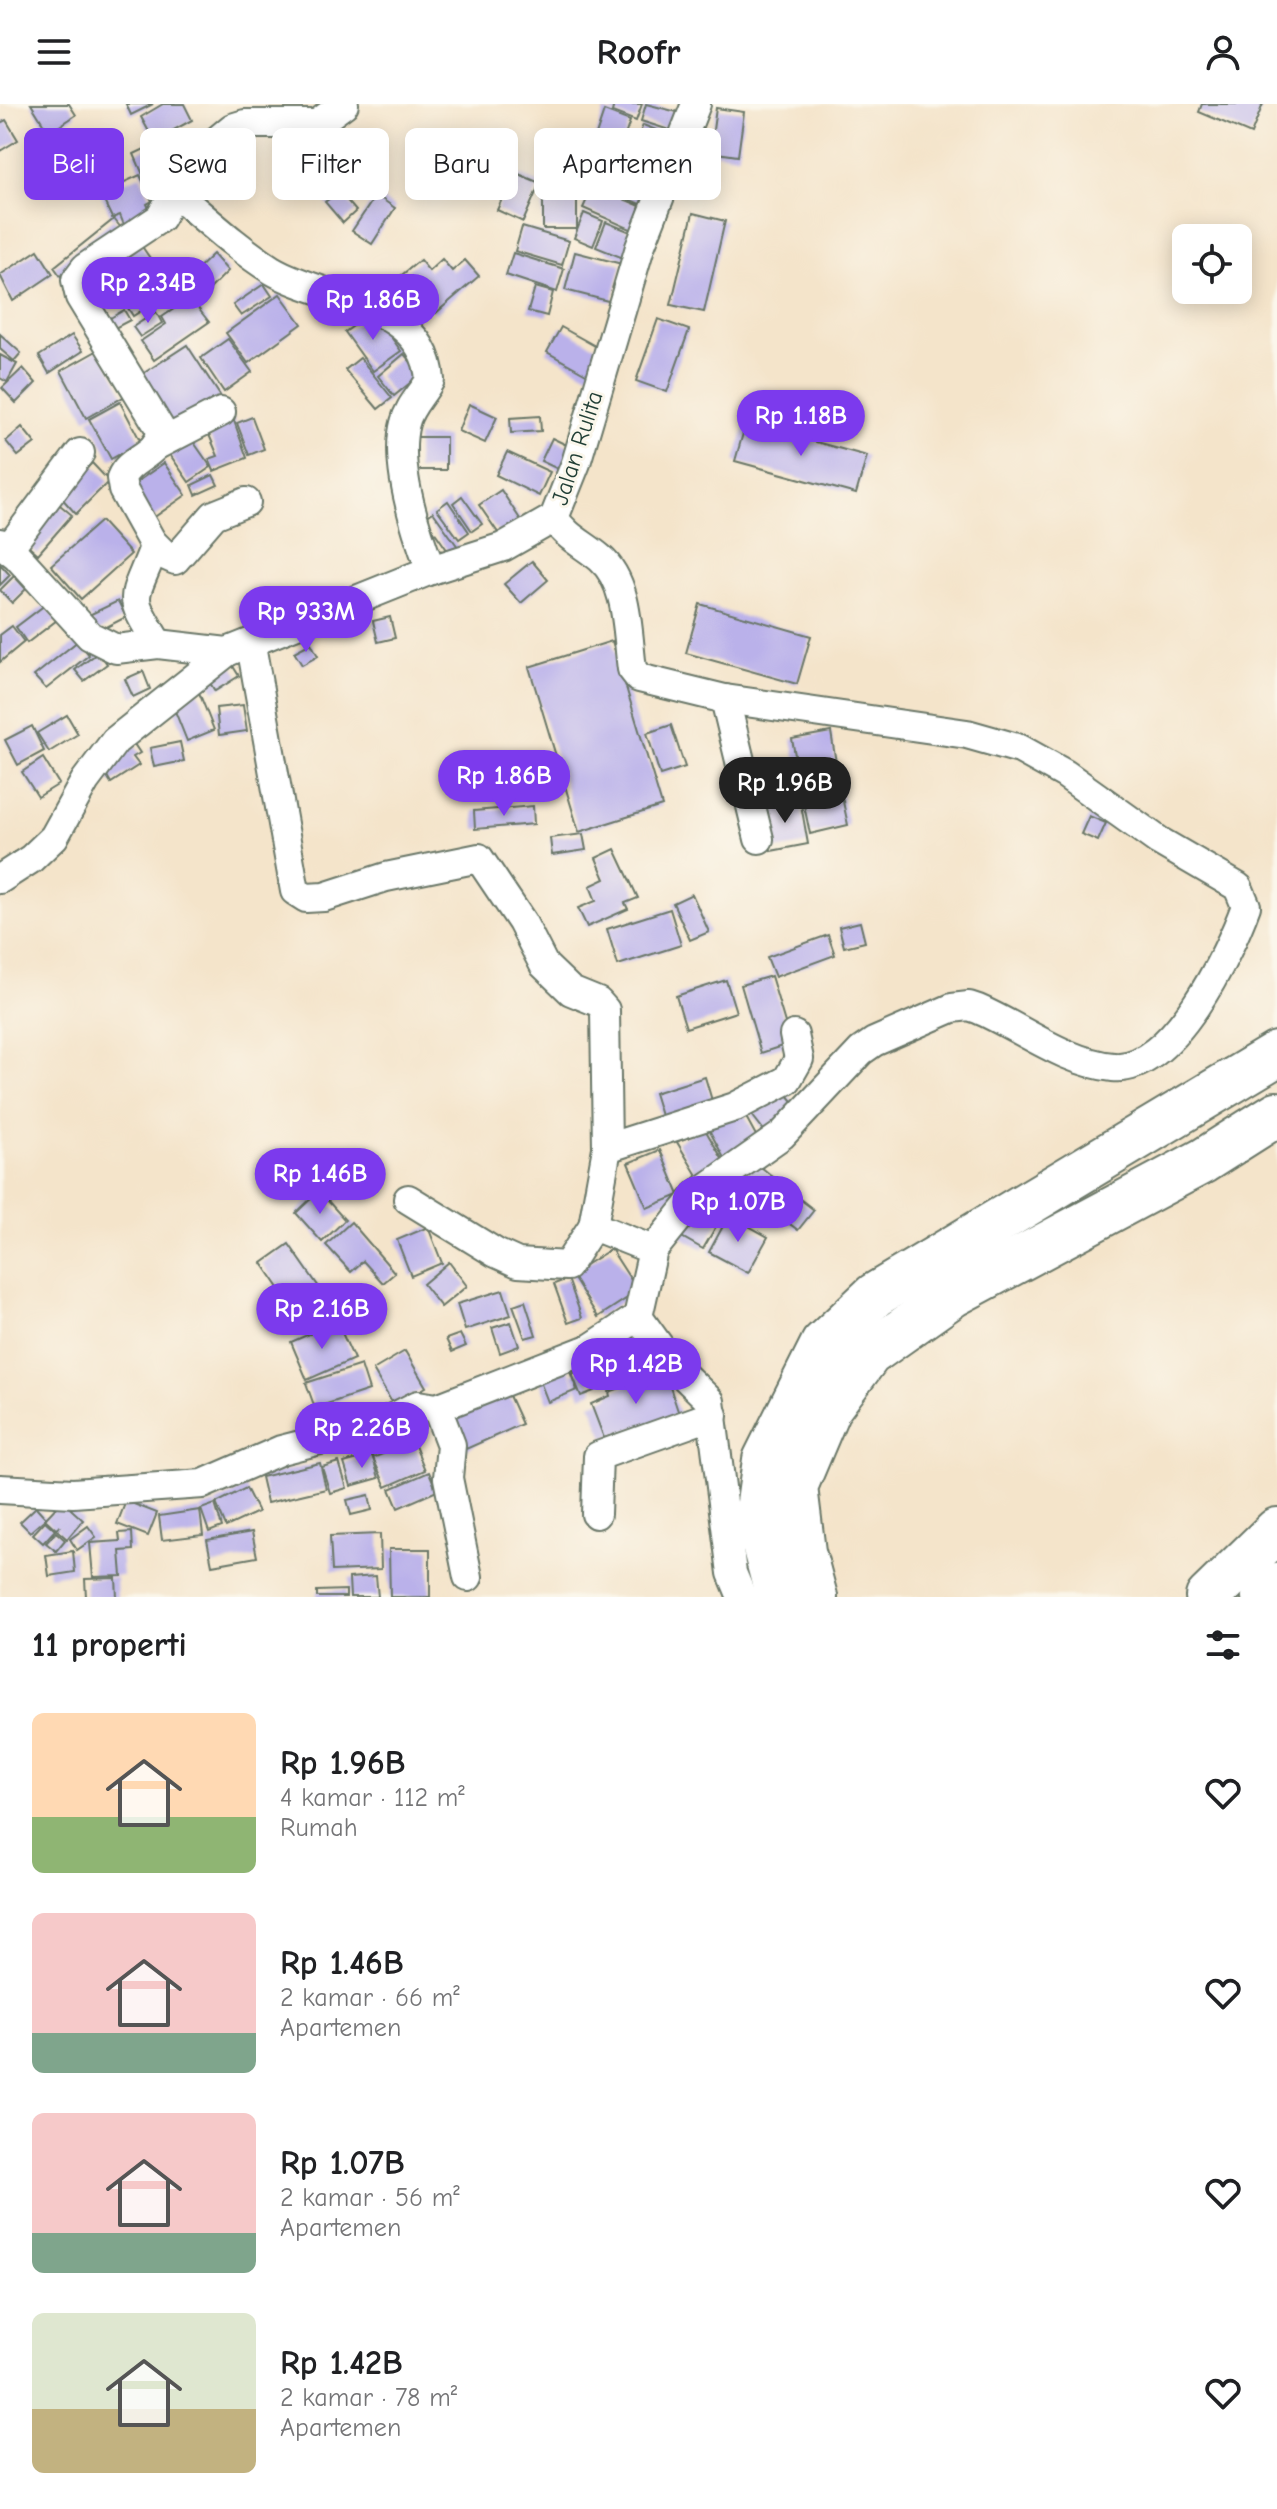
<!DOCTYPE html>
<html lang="id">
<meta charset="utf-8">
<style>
body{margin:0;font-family:"Comic Neue",sans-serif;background:#f2f2f2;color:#202124;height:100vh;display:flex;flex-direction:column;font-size:30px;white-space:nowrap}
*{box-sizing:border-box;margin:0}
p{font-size:26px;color:#757577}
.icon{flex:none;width:44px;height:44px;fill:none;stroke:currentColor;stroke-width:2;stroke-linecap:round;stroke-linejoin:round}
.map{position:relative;height:1493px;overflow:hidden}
.details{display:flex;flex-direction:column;background:#fff;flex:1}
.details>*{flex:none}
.banner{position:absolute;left:24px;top:24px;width:800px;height:72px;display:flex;gap:16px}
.buttons{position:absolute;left:1172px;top:120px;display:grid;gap:16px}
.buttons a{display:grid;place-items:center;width:80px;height:80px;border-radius:12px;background:#fff;box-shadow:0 4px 20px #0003;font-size:40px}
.price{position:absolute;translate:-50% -68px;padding:0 18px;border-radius:28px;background:#7c3aed;color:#fff;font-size:26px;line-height:52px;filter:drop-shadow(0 2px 4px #0008)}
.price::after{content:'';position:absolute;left:50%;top:48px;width:24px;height:18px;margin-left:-12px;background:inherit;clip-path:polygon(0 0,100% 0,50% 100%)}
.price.current{background:#222;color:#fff}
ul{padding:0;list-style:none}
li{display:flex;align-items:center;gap:24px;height:200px;padding:0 32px}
li span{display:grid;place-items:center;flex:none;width:224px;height:160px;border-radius:12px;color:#555}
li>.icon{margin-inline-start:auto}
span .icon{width:96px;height:96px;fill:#fffc;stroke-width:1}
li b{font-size:34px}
h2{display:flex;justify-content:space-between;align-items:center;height:96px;padding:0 32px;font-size:34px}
.pill{padding:0 28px;border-radius:12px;background:#fff;box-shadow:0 4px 20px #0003;font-size:28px;line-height:72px}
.pill.current{background:#7c3aed;color:#fff}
header{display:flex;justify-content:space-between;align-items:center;height:104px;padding:0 32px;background:#fff;font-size:36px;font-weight:800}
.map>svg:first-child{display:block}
.building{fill:#bab1ea}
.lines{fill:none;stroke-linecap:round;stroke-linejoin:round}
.street-casing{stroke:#6a7768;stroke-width:32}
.highway-casing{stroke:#6a7768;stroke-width:48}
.street{stroke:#fff;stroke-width:28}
.highway{stroke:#fff;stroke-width:44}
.labels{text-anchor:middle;stroke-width:6;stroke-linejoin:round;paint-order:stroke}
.street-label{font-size:24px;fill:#1f3d34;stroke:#fbf7ec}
</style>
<header><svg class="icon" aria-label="menu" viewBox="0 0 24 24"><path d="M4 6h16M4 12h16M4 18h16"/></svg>Roofr<svg class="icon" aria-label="person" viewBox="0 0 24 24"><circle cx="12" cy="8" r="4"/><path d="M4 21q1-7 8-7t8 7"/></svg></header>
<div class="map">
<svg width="1277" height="1493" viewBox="0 0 1277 1493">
<rect width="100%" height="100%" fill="#fbf7ec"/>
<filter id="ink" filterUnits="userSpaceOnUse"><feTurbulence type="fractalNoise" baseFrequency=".0125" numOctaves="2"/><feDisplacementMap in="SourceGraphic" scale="16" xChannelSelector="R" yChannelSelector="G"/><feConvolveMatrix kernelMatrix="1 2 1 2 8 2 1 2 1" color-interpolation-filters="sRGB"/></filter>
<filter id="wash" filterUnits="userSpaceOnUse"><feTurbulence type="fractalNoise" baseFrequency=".006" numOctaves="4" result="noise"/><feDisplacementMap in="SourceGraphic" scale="32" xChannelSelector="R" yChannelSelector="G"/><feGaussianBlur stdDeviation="1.8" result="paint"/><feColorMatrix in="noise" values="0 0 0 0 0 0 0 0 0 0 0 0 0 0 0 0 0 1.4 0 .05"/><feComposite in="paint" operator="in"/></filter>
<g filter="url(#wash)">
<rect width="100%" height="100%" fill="#f4e4ca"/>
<g id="blocks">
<g class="building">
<polygon points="31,0 69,0 76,11 49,29"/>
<polygon points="126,0 153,0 131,11"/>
<polygon points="163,0 184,0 192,16 154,37 141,13"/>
<polygon points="614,0 642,0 636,17 612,8"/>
<polygon points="646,0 689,11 682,30 641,17"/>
<polygon points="1202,0 1263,0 1251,30 1199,8"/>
<polygon points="716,4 744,8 738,52 710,48"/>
<polygon points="604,7 630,17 621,43 595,34"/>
<polygon points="6,16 18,36 0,47 0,19"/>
<polygon points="643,21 675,33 667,52 636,39"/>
<polygon points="357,24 374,38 366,49 348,35"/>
<polygon points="329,29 351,54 327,76 323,72 318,78 306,65 312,59 305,52"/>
<polygon points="629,40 672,56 660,82 636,71 642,60 623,51"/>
<polygon points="153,41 167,72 147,80 134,50"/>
<polygon points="608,62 649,80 640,100 599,83"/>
<polygon points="514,68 540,79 523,118 497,106"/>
<polygon points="140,71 152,97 147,100 151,109 124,121 120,111 112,114 100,89"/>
<rect x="543" y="77" width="34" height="48"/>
<polygon points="593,82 645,104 635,127 583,104"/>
<polygon points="339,87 356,107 343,119 325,98"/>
<polygon points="376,91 395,104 372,140 352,127"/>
<polygon points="584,109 603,117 593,142 574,134"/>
<polygon points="693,109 725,117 704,208 671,201"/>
<polygon points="114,115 122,125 62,174 54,163"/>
<polygon points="606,118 638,131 628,156 596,143"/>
<polygon points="522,123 569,137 562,161 515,147"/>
<polygon points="141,141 156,163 119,189 104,166"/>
<polygon points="38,146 53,170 13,197 0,171"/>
<polygon points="575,148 622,160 612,198 565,186"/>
<polygon points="513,149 564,165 557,188 506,171"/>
<polygon points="213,150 228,167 206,189 190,172"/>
<polygon points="442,155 452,167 465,156 479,172 436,209 422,193 410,203 391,180 420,156 429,167"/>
<polygon points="170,159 183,180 133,212 120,191"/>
<polygon points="264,180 272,192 241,212 233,201"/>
<polygon points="535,183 553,188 547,212 528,207"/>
<polygon points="280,190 302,220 248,259 226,229"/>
<polygon points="190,194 209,218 154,256 141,237 166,220 162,213"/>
<polygon points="124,206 130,216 113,225 107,216"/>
<polygon points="156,208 162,219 140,233 133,223"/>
<polygon points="373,208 401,247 373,267 345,228"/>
<polygon points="658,215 689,226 667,288 636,277"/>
<polygon points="561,223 602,246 588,271 547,248"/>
<polygon points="0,230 21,249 14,257 0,245"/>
<polygon points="72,231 83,247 49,269 39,252"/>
<polygon points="228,235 252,268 224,288 201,254"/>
<polygon points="187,241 221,293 175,323 141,271"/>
<polygon points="100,245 125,292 86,314 61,267"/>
<polygon points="404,250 421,270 394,292 378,272"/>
<polygon points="0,251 17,260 7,278 0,274"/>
<polygon points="360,254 392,294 378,305 345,266"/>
<polygon points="23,264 36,279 16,299 2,284"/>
<polygon points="120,298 141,338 111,355 89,315"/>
<polygon points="469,300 497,313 485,339 458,327"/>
<polygon points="540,312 541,327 511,329 510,314"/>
<polygon points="252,313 264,345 249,351 237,319"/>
<polygon points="233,314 247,354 214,367 209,355 218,352 207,326"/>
<polygon points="746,319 867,352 856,390 735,357"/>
<polygon points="22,323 35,339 18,352 6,337"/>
<polygon points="188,330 211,363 189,378 166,345"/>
<rect x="417" y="333" width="29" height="33"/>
<polygon points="552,334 575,345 564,368 541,357"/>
<polygon points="507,348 550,368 539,392 496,371"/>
<polygon points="92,359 109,377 76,410 59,391"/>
<polygon points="164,359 186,391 153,414 131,382"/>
<polygon points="213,371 218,381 196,391 192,381"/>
<polygon points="501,386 522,418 501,433 479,401"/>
<polygon points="462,392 482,420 472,427 453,399"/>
<polygon points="54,396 72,411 38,450 20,434"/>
<polygon points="448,397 469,428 459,435 437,405"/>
<polygon points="433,408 458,443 450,450 425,414"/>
<polygon points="101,417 131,450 81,495 51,461"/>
<polygon points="532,457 548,476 521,499 504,480"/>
<polygon points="0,460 10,471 0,481"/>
<polygon points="14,472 26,485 12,499 0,486"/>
<polygon points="118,497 126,513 97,528 89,511"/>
<polygon points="700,500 811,532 797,580 686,549"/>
<polygon points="45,501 57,516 27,539 16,523"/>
<polygon points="390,513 395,534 378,538 373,517"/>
<polygon points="12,522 24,538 0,558 0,531"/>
<polygon points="78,537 89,551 46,585 34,572"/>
<polygon points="612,537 662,702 579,728 529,563"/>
<polygon points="311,539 318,552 302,561 294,548"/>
<polygon points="99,548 107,560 84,577 75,566"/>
<polygon points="231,559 239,572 215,587 207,574"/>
<polygon points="143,567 150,585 133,593 125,575"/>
<polygon points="198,586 214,626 187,637 171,597"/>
<polygon points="243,601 247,627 219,631 216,604"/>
<polygon points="67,611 78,630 49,648 37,629"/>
<polygon points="671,621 685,663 660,671 647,629"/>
<polygon points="32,622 44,647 18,661 5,636"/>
<polygon points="831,628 838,671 800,678 792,635"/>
<polygon points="132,637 140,649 133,653 139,661 111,679 103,665"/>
<polygon points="180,638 184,657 154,663 150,644"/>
<polygon points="43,654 59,680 38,693 22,668"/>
<polygon points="838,674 848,721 810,730 800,682"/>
<polygon points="800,695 808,740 771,747 763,701"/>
<polygon points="533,702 534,720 475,725 474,707"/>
<polygon points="1089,712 1106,719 1098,737 1081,730"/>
<polygon points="583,730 586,746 552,751 550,734"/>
<polygon points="615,745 638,794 625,799 628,805 587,823 578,804 596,797 590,782 605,775 596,754"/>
<polygon points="692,790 709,828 690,836 673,799"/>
<polygon points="670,805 681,841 618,861 607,825"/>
<polygon points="860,818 865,838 844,843 839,823"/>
<polygon points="828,831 835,851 775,873 767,853"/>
<polygon points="771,872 791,939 761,949 741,881"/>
<polygon points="726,876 736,908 686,924 676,892"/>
<polygon points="705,973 713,1000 662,1015 654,989"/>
<polygon points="783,985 797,1002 766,1029 752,1011"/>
<polygon points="741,1004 759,1037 725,1056 707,1022"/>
<polygon points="703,1022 724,1058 698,1073 677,1038"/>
<polygon points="660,1046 679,1091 647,1104 628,1059"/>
<polygon points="755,1058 784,1082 767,1102 739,1079"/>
<polygon points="787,1085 814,1106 798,1126 771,1106"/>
<polygon points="319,1087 345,1116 322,1138 296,1109"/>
<polygon points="698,1098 722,1112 703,1145 680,1132"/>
<polygon points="729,1111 768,1133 748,1169 709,1148"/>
<polygon points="351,1118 395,1169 383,1179 363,1157 351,1168 326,1141"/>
<polygon points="428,1123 442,1159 411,1172 397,1136"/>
<polygon points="289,1140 328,1196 301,1216 262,1159"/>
<polygon points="611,1145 638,1187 598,1213 571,1170"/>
<polygon points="449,1158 467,1182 441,1203 423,1180"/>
<polygon points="568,1175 582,1214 568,1219 554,1180"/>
<polygon points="503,1186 511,1211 465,1226 457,1200"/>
<polygon points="525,1197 536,1231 525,1234 513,1201"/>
<polygon points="337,1218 354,1255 307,1276 291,1238"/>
<polygon points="511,1218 519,1242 500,1249 492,1224"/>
<polygon points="460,1230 466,1242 452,1248 446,1235"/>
<polygon points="405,1247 426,1283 394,1302 373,1266"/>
<polygon points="565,1255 577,1286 548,1298 536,1267"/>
<polygon points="361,1261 369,1286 315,1304 306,1279"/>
<polygon points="585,1264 594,1287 581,1292 572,1270"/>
<polygon points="665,1268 679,1310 604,1334 591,1300 610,1292 609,1288"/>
<polygon points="506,1285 522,1320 466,1345 450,1311"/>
<polygon points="413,1337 425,1366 386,1383 373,1354"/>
<polygon points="372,1351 379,1374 351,1382 344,1359"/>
<polygon points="339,1358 347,1384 330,1389 322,1363"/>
<polygon points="320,1359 326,1385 267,1399 261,1373"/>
<polygon points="429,1368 437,1387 398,1404 390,1385"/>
<polygon points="246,1384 258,1408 226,1423 216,1399"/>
<polygon points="369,1391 372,1406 351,1411 347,1396"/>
<polygon points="62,1397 83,1416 67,1435 57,1426 60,1422 56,1425 45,1415"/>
<polygon points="126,1397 157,1409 148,1432 117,1420"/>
<polygon points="215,1400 222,1423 209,1428 201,1405"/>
<polygon points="36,1403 46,1414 30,1428 20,1418"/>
<polygon points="200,1406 203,1431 162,1436 159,1412"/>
<polygon points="45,1417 55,1426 43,1439 33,1430"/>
<polygon points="88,1422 96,1433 77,1446 70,1435"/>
<polygon points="56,1428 65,1436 56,1447 46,1439"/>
<polygon points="132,1428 133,1446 120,1447 122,1472 93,1473 90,1439 120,1437 119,1429"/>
<polygon points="252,1428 257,1453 212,1461 207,1436"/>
<polygon points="380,1430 381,1465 332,1467 330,1432"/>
<polygon points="389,1445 430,1445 430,1493 390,1493"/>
<polygon points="73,1447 75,1468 49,1472 46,1451"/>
<polygon points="376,1472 378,1493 350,1493 349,1474"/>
<polygon points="116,1474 117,1493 86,1493 85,1475"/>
<polygon points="346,1486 346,1493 317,1493 317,1487"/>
</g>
</g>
</g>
<g filter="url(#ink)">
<use href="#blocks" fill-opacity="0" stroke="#6a7768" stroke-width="2"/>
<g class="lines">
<g class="street-casing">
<g id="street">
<path d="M175,89c31,26 62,55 97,77 52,31 153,32 158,110 -8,15 -21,26 -25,43 -11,42 11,108 26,147"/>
<polyline points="155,342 221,308"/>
<path d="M554,414c13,20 28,25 46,40 29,25 27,75 32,111l7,9 86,21 242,35 53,15 45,25 94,67 79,46 8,19c-17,47 -74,167 -133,161 -49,-5 -91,-39 -135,-58l-9,-3 -17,2 -78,34 -13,9 -79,84 -84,59 -45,56"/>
<polyline points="152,438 166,452 175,456 214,411 246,398"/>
<polyline points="0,439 17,452 90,532 116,545 158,540 227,548 431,466 503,443 554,414 576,359 640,143 696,0"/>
<polyline points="9,444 80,349"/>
<path d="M158,540c-32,-52 -25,-41 -5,-94l-1,-8 -29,-52 -2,-12c8,-21 39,-22 40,-48l-81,-133 -4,-17 9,-12 75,-50 31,-56 41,-34 13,-4h72l27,-20"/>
<polyline points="725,595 759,735"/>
<polyline points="0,775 31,755 54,733 85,677 115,637 227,548"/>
<polyline points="607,1044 735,1003 787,976 799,955 794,931"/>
<polyline points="408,1095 496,1149 518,1159 567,1162 593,1122"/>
<polyline points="638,1213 672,1260 710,1297 732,1469 742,1493"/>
<polyline points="437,1304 451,1341 448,1374 468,1473"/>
<polyline points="0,1385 73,1389 203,1380 281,1346 379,1321 418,1301 437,1304 591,1244 638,1213 653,1146 593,1122 607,1044 605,906 598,898 571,887 544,861 522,818 479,754 386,773 324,793 306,794 295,787 251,541"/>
<polyline points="596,1410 598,1352 713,1311"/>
</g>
</g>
<g class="highway-casing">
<g id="highway">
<polyline points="778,1493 757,1414 765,1356 823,1240 875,1191 1277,950"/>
<polyline points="815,1493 803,1448 795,1383 828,1305 869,1250 954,1190 1203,1057 1277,1010"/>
<polyline points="1208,1493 1277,1426"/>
<polyline points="1264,1493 1277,1481"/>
</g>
</g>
<use href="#street" class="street"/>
<use href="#highway" class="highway"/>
</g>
</g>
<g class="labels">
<g class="street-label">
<text transform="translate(577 344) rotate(-72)" y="8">Jalan Rulita</text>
</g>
</g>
</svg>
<div class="buttons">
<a><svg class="icon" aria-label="locate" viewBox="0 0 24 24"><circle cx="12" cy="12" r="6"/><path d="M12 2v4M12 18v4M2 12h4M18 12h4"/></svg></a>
</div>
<b class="price" style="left:148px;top:221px">Rp 2.34B</b>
<b class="price" style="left:373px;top:238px">Rp 1.86B</b>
<b class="price" style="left:801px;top:354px">Rp 1.18B</b>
<b class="price" style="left:306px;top:550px">Rp 933M</b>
<b class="price" style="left:504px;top:714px">Rp 1.86B</b>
<b class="price current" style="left:785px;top:721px">Rp 1.96B</b>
<b class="price" style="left:320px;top:1112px">Rp 1.46B</b>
<b class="price" style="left:738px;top:1140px">Rp 1.07B</b>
<b class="price" style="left:322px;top:1247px">Rp 2.16B</b>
<b class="price" style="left:636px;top:1302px">Rp 1.42B</b>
<b class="price" style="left:362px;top:1366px">Rp 2.26B</b>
<div class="banner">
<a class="pill current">Beli</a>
<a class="pill">Sewa</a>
<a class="pill">Filter</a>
<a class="pill">Baru</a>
<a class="pill">Apartemen</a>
</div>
</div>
<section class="details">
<h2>11 properti<svg class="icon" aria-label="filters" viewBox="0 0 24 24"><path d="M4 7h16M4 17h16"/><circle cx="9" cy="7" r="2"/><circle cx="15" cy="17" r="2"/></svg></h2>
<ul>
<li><span style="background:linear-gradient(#ffd9b3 65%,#8fb573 0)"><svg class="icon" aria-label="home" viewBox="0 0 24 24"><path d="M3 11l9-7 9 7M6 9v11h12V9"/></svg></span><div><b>Rp 1.96B</b><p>4 kamar · 112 m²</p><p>Rumah</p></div><svg class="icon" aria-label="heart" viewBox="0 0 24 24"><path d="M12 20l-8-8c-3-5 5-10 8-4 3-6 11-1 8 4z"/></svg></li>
<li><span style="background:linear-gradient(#f6c9c9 75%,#7fa58c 0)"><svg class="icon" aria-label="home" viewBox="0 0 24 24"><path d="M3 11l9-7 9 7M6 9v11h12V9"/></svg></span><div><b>Rp 1.46B</b><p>2 kamar · 66 m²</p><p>Apartemen</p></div><svg class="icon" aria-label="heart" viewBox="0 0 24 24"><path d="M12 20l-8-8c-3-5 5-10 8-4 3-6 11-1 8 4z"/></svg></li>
<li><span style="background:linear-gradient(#f6c9c9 75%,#7fa58c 0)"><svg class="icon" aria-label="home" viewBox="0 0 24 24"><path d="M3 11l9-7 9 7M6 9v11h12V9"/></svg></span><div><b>Rp 1.07B</b><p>2 kamar · 56 m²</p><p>Apartemen</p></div><svg class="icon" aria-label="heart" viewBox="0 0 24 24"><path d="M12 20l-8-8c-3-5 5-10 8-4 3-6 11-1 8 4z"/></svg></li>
<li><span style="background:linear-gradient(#dfe7d0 60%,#c2b280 0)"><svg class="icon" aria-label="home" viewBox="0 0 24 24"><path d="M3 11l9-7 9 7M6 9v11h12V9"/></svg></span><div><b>Rp 1.42B</b><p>2 kamar · 78 m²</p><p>Apartemen</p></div><svg class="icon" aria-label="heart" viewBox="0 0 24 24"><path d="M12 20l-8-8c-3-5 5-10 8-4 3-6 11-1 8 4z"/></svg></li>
</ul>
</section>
